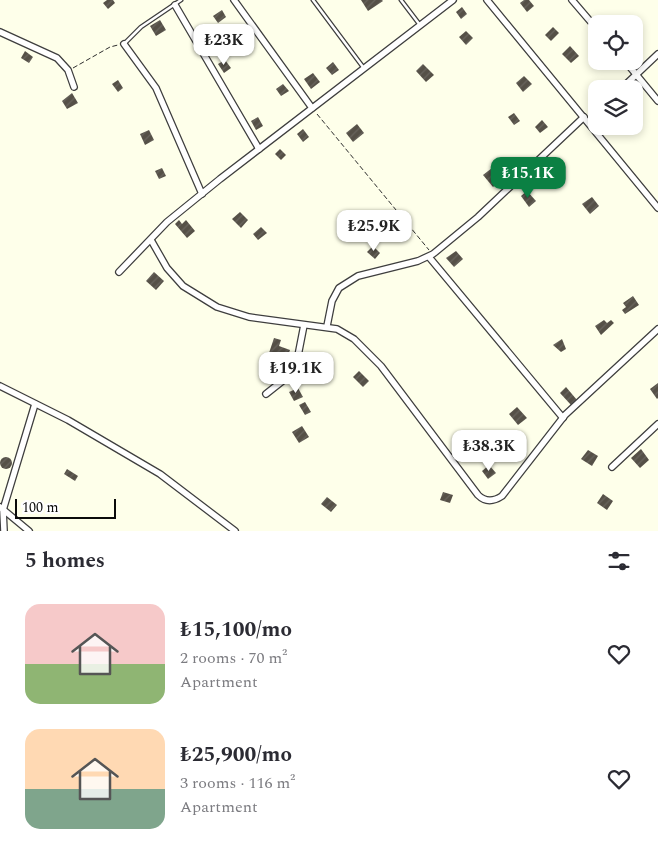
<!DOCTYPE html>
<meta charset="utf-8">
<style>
body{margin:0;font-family:Spectral,serif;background:#f7f7f7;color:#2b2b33;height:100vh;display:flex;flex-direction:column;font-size:19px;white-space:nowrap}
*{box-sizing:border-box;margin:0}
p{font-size:16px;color:#7c7c81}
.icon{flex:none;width:28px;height:28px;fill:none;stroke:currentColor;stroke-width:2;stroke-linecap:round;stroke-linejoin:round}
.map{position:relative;height:531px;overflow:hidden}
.side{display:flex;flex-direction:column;background:#fff;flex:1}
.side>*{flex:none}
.tools{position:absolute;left:588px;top:15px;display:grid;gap:10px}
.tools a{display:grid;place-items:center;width:55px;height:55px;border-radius:10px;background:#fff;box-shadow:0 2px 8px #0003;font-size:25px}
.scale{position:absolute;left:15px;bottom:12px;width:101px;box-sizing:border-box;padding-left:5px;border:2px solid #0b0b0b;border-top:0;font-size:14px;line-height:18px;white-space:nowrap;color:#0b0b0b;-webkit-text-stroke:4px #fff;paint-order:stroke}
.price{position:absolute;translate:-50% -42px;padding:0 11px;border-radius:10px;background:#fff;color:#222;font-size:16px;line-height:32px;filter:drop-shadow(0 1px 2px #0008)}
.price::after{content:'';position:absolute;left:50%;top:30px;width:15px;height:11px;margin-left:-8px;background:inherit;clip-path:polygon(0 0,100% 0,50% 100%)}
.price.active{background:#0b8043;color:#fff}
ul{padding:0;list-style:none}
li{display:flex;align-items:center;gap:15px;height:125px;padding:0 25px}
li span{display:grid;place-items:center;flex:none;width:140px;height:100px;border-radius:15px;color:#555}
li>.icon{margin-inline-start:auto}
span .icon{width:60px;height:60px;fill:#fffc;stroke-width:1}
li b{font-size:21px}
h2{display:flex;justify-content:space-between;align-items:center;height:60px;padding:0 25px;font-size:21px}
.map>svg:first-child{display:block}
.building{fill:url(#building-hatch)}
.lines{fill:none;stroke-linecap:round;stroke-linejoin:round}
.service-casing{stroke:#3e3e3e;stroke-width:5}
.minor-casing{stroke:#3e3e3e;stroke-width:8}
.path{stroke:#2d2d2d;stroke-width:1;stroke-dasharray:5 2.5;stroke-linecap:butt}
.service{stroke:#fff;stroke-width:2.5}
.minor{stroke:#fff;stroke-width:5.5}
</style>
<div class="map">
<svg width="658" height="531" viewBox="0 0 658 531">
<defs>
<pattern id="building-hatch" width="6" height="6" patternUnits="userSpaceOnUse" patternTransform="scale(1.25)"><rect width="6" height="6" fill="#555047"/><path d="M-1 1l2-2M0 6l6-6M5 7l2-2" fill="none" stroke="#68645d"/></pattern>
</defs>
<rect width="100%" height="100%" fill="#feffea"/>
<g class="building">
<polygon points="107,0 113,0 115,3 108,9 103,3"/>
<polygon points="361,0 382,0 383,1 368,11"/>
<polygon points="524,0 529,0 534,6 527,12 520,3"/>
<polygon points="462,7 467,14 461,19 456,12"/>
<polygon points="222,10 226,17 218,23 213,16"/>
<polygon points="160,20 166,30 156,36 150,26"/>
<polygon points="553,27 559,33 551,41 545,35"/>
<polygon points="466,31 473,38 466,45 459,37"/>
<polygon points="570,46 579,56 571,63 562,54"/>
<polygon points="25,51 33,57 29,63 21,58"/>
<polygon points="225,60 231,68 224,73 218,64"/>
<polygon points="333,62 339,70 332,75 326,68"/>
<polygon points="423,64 434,75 426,82 416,71"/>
<polygon points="313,73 320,82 311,89 304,79"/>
<polygon points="524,76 532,84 523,92 516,83"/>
<polygon points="118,80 123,88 118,92 112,84"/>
<polygon points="283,84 289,91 281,96 276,89"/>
<polygon points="72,93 78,103 67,109 62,101"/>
<polygon points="514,113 520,121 514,125 508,117"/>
<polygon points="258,117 263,126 256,130 251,121"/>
<polygon points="542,120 548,127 540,133 535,127"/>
<polygon points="357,124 364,133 353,142 346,133"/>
<polygon points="303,129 309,137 303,142 297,134"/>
<polygon points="149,130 154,140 145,145 140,134"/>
<polygon points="280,149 286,155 281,160 275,154"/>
<polygon points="162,168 166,176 159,179 155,171"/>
<polygon points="492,168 502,179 493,187 483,175"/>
<polygon points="527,191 536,201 529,207 521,196"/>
<polygon points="592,197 599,206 590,214 582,204"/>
<polygon points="240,212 248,220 241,228 232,219"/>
<polygon points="179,220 182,224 186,220 195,231 187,238 175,224"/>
<polygon points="261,227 267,233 258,240 253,234"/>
<polygon points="373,246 380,253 375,259 367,252"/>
<polygon points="456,251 463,259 454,267 446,258"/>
<polygon points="154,272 164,281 156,290 146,281"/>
<polygon points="633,296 639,305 625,314 622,310 626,307 623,303"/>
<polygon points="604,320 607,323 611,320 614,323 601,335 595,326"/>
<polygon points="274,338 281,340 279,346 290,350 286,361 268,356"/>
<polygon points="562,339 566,349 561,352 553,345"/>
<polygon points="359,371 369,381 363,387 353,377"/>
<polygon points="658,383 658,398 657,399 650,389"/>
<polygon points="566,387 577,400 571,405 560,393"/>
<polygon points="298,388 303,397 294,401 289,392"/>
<polygon points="305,402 311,412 305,415 299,405"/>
<polygon points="517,407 527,418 518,425 509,414"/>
<polygon points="302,426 309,437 299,443 292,432"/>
<polygon points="641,449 649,460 640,468 631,458"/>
<polygon points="588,450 598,456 592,466 581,459"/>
<circle cx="6" cy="463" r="6"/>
<polygon points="489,465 496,473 488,479 482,471"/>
<polygon points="67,469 78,476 75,481 64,474"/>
<polygon points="443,492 453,495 450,503 440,500"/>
<polygon points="603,494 613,501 607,510 597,503"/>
<polygon points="327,497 337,505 331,512 321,504"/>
</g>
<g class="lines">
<g class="service-casing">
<g id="service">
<polyline points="313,0 363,67"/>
<polyline points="401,0 420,25"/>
<polyline points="125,43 141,27 181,0"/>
</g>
</g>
<g class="minor-casing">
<g id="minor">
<polyline points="234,0 312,108"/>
<polyline points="487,0 658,208"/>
<polyline points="572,0 596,28"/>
<polyline points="175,5 259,149"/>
<polyline points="0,32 57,58 68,70 74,87"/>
<polyline points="124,44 156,88 202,194"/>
<polyline points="625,61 658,101"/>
<polyline points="621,89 658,54"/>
<path d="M151,240l16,28 16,18 34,21 32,10 88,12 17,10 27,27 97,129c7,7 15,7 24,1l63,-81 93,-86"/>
<polyline points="429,257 563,418"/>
<polyline points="119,272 167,222 220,179 453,0"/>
<polyline points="327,326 332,301 339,288 358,276 418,261 433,254 478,217 584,117"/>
<polyline points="0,386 68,420 160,474 235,531"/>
<polyline points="266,394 295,371 304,325"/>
<polyline points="612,467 658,424"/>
<polyline points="0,507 29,531"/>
<polyline points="4,531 3,510 35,404"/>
</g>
</g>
<g class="path">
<polyline points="73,68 110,47 118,45"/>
<polyline points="317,114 429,250"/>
</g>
<use href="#service" class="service"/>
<use href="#minor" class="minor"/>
</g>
</svg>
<div class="tools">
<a><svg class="icon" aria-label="locate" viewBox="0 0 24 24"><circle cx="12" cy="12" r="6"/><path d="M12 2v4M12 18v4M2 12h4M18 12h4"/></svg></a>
<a><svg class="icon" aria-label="layers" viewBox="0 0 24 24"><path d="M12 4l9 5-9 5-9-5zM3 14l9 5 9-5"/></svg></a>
</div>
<div class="scale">100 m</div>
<b class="price" style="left:224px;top:66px">₺23K</b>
<b class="price active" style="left:528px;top:199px">₺15.1K</b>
<b class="price" style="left:374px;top:252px">₺25.9K</b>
<b class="price" style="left:296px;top:394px">₺19.1K</b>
<b class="price" style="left:489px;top:472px">₺38.3K</b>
</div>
<section class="side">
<h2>5 homes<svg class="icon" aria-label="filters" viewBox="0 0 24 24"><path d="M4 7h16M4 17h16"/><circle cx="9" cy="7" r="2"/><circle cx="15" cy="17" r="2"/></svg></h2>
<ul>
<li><span style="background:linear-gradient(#f6c9c9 60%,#8fb573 0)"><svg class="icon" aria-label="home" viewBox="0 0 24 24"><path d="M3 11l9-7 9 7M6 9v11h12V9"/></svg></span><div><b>₺15,100/mo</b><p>2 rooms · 70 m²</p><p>Apartment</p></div><svg class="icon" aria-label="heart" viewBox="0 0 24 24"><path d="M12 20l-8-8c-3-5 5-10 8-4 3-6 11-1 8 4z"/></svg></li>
<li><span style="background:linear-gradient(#ffd9b3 60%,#7fa58c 0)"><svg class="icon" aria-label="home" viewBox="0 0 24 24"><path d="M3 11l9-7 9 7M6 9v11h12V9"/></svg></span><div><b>₺25,900/mo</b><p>3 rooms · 116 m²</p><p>Apartment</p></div><svg class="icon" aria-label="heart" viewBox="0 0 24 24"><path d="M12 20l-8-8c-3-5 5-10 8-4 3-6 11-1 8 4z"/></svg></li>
</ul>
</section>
